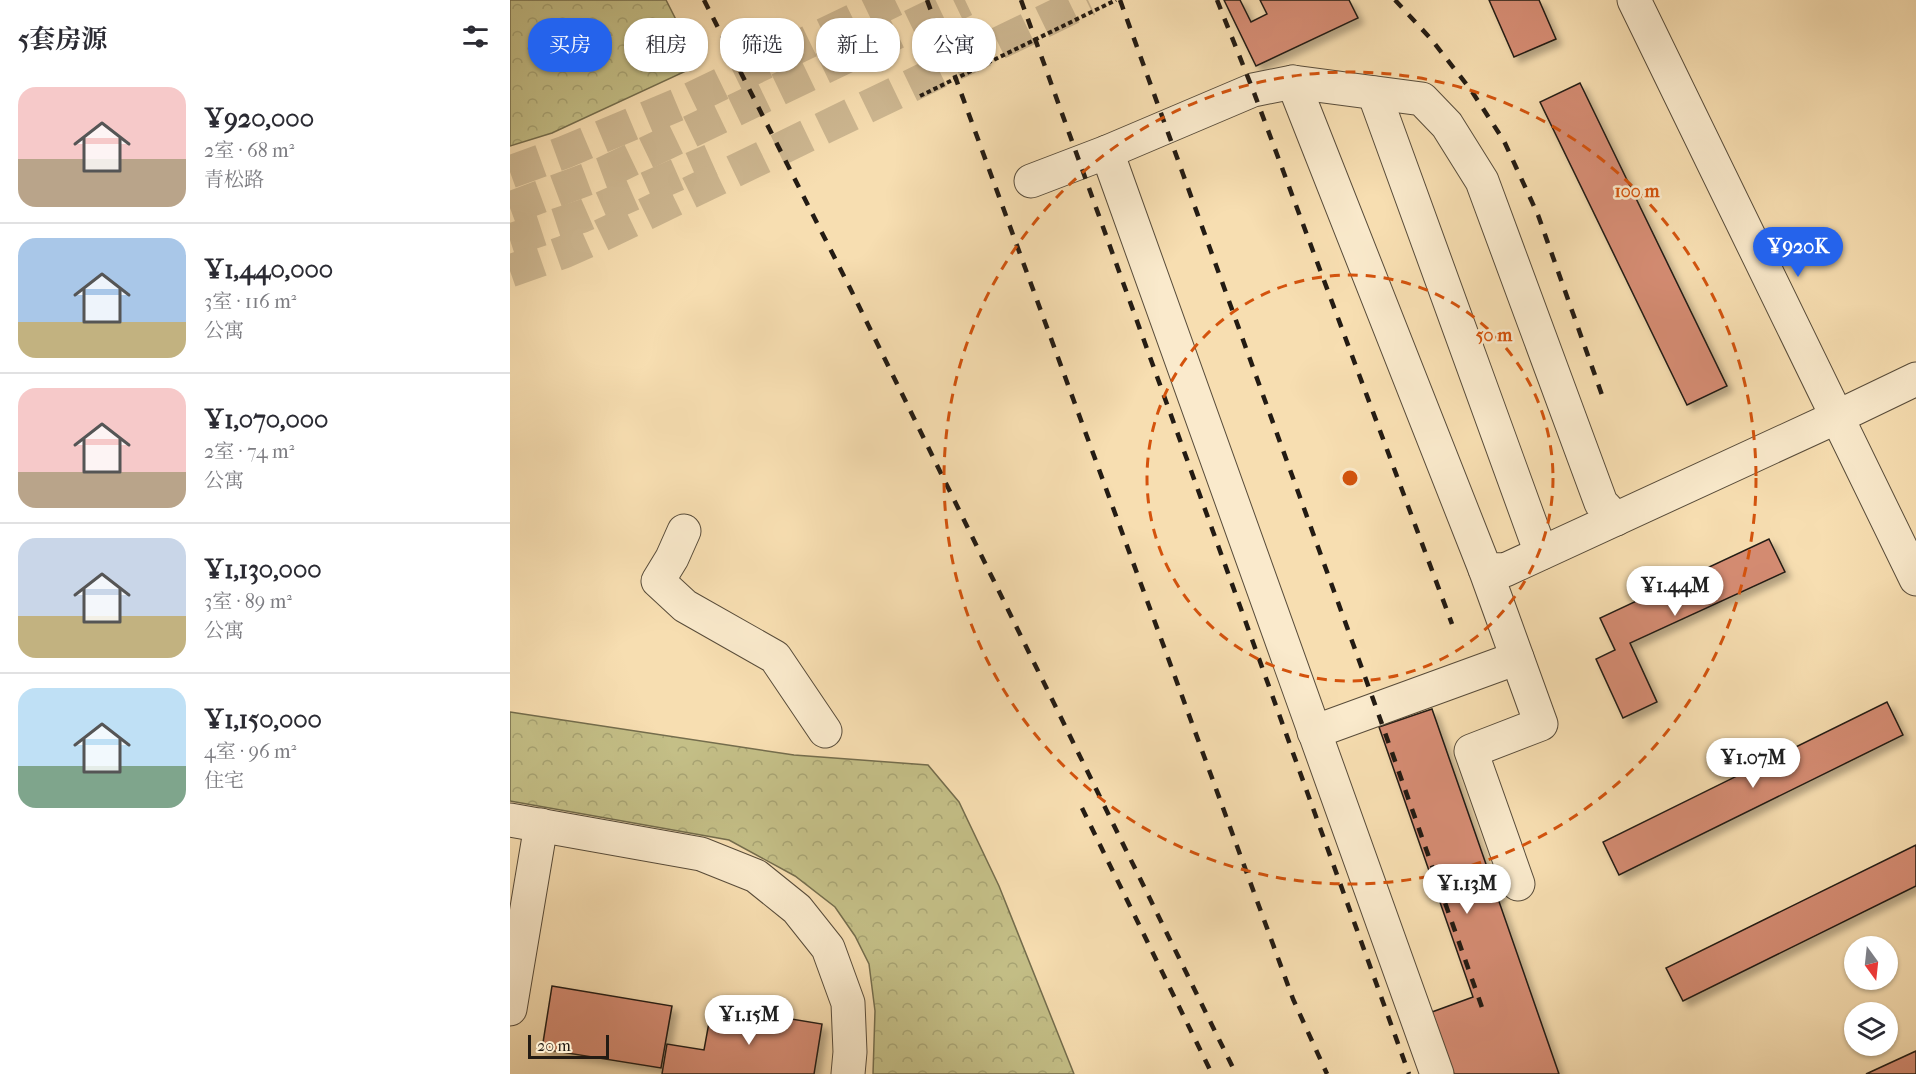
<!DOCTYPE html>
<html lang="zh">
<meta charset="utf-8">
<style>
body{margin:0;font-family:"IM FELL French Canon","Noto Serif SC",serif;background:#f7f7f7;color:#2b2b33;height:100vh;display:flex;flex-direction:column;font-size:22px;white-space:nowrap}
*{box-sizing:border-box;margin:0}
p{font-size:20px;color:#7c7c81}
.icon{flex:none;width:33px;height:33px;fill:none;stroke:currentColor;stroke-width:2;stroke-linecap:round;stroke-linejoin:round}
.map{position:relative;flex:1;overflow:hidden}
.side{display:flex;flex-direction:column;background:#fff;width:510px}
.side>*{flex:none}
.banner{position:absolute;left:18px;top:18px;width:570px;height:54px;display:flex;gap:12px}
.needle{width:39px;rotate:165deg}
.fabs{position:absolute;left:1334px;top:936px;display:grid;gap:12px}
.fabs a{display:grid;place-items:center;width:54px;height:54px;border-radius:50%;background:#fff;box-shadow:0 2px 4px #0004;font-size:30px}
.scale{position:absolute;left:18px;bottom:15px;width:81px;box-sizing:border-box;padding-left:6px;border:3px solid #231b13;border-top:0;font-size:16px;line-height:21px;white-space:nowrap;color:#231b13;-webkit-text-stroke:4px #faeacc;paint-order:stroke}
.price{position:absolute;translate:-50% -51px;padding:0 14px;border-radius:21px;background:#fff;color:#222;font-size:20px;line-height:39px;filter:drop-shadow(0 2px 3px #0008)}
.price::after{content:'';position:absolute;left:50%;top:36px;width:18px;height:14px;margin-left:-9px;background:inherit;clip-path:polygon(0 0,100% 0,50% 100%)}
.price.current{background:#2563eb;color:#fff}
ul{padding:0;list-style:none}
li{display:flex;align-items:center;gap:18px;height:150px;padding:0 18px}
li+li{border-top:2px solid #e1e1e2}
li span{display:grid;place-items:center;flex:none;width:168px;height:120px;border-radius:18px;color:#555}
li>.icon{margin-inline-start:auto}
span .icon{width:72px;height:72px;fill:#fffc;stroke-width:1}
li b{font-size:26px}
h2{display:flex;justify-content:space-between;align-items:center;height:72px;padding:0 18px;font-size:26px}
.pill{padding:0 21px;border-radius:24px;background:#fff;box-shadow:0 2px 4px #0004;font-size:21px;line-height:54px}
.pill.current{background:#2563eb;color:#fff}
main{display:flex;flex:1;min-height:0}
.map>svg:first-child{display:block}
.forest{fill:url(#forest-crowns);stroke:#746d4d;stroke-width:1.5}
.building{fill:#d58c73;stroke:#231b13;stroke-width:1.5;filter:url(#shadow)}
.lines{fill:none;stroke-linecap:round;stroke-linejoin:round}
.major-tunnel{stroke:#cdb791;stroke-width:33;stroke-dasharray:33 16;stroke-linecap:butt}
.minor-casing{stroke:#584c3a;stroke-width:35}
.path{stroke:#231b13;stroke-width:4;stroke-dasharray:4.5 3;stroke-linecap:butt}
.minor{stroke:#faeacc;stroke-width:33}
.rail{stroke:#231b13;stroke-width:4.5;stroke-dasharray:10 10;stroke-linecap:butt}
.ring{fill:none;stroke:#d4530d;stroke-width:3;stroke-dasharray:10 8}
.centre{fill:#d4530d;stroke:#faeacc;stroke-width:3}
.ring-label{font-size:18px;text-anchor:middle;font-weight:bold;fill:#d4530d;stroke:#faeacc;stroke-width:5;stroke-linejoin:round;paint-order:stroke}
</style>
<main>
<section class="side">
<h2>5套房源<svg class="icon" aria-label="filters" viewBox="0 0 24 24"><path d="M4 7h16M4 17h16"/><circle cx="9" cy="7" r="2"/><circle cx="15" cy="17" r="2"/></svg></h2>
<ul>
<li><span style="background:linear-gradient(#f6c9c9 60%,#b9a48a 0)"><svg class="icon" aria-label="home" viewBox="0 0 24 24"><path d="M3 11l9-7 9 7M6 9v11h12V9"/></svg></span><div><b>¥920,000</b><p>2室 · 68 m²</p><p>青松路</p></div></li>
<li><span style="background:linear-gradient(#a9c7e8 70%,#c2b280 0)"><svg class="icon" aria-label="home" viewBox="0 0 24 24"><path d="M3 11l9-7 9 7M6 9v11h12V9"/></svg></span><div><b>¥1,440,000</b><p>3室 · 116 m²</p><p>公寓</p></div></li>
<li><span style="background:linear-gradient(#f6c9c9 70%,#b9a48a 0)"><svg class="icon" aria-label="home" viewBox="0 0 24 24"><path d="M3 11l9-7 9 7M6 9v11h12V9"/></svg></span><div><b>¥1,070,000</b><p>2室 · 74 m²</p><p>公寓</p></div></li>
<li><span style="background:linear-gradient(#c9d6e8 65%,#c2b280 0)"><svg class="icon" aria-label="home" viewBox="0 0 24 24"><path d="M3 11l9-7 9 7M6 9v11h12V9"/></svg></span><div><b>¥1,130,000</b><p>3室 · 89 m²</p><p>公寓</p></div></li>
<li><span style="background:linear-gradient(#bfe0f5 65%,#7fa58c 0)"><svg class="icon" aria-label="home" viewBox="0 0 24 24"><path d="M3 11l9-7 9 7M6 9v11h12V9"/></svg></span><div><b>¥1,150,000</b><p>4室 · 96 m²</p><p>住宅</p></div></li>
</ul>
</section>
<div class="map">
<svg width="1406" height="1074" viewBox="0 0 1406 1074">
<defs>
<pattern id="forest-crowns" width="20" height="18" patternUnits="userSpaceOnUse" patternTransform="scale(1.5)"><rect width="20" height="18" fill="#c4bf87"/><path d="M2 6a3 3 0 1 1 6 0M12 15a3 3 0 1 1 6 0" fill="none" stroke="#a8a474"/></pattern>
<filter id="shadow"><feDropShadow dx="5.5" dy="5.5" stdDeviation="3" flood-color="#0004"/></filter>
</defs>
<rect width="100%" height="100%" fill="#f7deb1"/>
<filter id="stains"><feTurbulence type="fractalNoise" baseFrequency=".00333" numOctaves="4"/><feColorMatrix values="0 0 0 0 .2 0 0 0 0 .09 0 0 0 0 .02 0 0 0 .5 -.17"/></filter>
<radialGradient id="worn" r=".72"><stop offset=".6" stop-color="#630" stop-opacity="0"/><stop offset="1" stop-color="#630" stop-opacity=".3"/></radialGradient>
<g class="forest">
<polygon points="0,0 156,0 189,65 42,133 0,146"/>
<polygon points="0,712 284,755 418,765 449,802 489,886 564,1074 363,1074 365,1011 359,964 345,936 325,907 285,876 219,840 0,801"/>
</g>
<g class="building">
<polygon points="714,0 730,0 741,22 757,14 750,0 839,0 848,18 746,66"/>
<polygon points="979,0 1029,0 1046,39 1004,57"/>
<polygon points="1070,83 1217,386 1177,405 1030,102"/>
<polygon points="1259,539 1275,572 1120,643 1147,702 1113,718 1086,659 1105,650 1090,618"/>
<polygon points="1377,702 1393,735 1109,875 1093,842"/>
<polygon points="922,709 1049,1074 944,1074 922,1012 963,997 869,727"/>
<polygon points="1406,845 1406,886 1173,1001 1156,968"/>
<polygon points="42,986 162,1006 151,1068 32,1049"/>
<polygon points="202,1006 312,1024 304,1074 152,1074 157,1044 194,1050"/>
<polygon points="1406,1051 1406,1074 1356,1074"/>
</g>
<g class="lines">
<g class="major-tunnel">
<polyline points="0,172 55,152 174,102 385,0"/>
<polyline points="0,208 94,173 455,0"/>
<polyline points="0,240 73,216 201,160"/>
<polyline points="0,271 54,252 90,236 578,0"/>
</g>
<g class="minor-casing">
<g id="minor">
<polyline points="1124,0 1406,579"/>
<polyline points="783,82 975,569 995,570 1327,417 1406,379"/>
<polyline points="864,93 1031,553"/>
<polyline points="597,152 927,1074"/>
<polyline points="521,181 597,152 743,90 783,82 912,99 937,125 972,181 1091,503 1106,519"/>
<polyline points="174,531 162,558 148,581 175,606 265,657 315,731"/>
<polyline points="975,569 1031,724 961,751 1008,884"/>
<polyline points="804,732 1007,658"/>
<polyline points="0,820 191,854 246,876 287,909 318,948 338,1003 340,1052 338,1074"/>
<polyline points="0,1009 31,825"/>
</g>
</g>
<polyline class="path" points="410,96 606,0"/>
<use href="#minor" class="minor"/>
<g class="rail">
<polyline points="194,0 340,288 726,1074"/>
<polyline points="417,0 783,999 817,1074"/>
<polyline points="511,0 899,1074"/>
<polyline points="610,0 867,710 975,1016"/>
<polyline points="707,0 743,90 942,624"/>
<polyline points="885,0 921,39 961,90 994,141 1028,215 1092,395"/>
<polyline points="572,808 702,1074"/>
</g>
</g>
<g class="ring">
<circle cx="840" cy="478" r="203"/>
<circle cx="840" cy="478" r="406"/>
</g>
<circle cx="840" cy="478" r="9" class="centre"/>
<g class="ring-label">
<text x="1127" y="197">100 m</text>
<text x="984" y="341">50 m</text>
</g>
<rect width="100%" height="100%" filter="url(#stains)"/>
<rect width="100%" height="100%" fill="url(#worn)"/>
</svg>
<div class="fabs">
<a><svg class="needle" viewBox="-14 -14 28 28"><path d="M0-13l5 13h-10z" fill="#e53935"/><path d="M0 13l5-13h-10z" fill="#7c7c81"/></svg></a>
<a><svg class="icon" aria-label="layers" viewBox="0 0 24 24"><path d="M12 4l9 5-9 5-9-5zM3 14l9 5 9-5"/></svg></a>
</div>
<div class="scale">20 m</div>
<b class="price current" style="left:1288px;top:278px">¥920K</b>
<b class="price" style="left:1165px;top:617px">¥1.44M</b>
<b class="price" style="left:1243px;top:789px">¥1.07M</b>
<b class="price" style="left:957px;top:915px">¥1.13M</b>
<b class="price" style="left:239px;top:1046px">¥1.15M</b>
<div class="banner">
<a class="pill current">买房</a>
<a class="pill">租房</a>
<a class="pill">筛选</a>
<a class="pill">新上</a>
<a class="pill">公寓</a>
</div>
</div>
</main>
